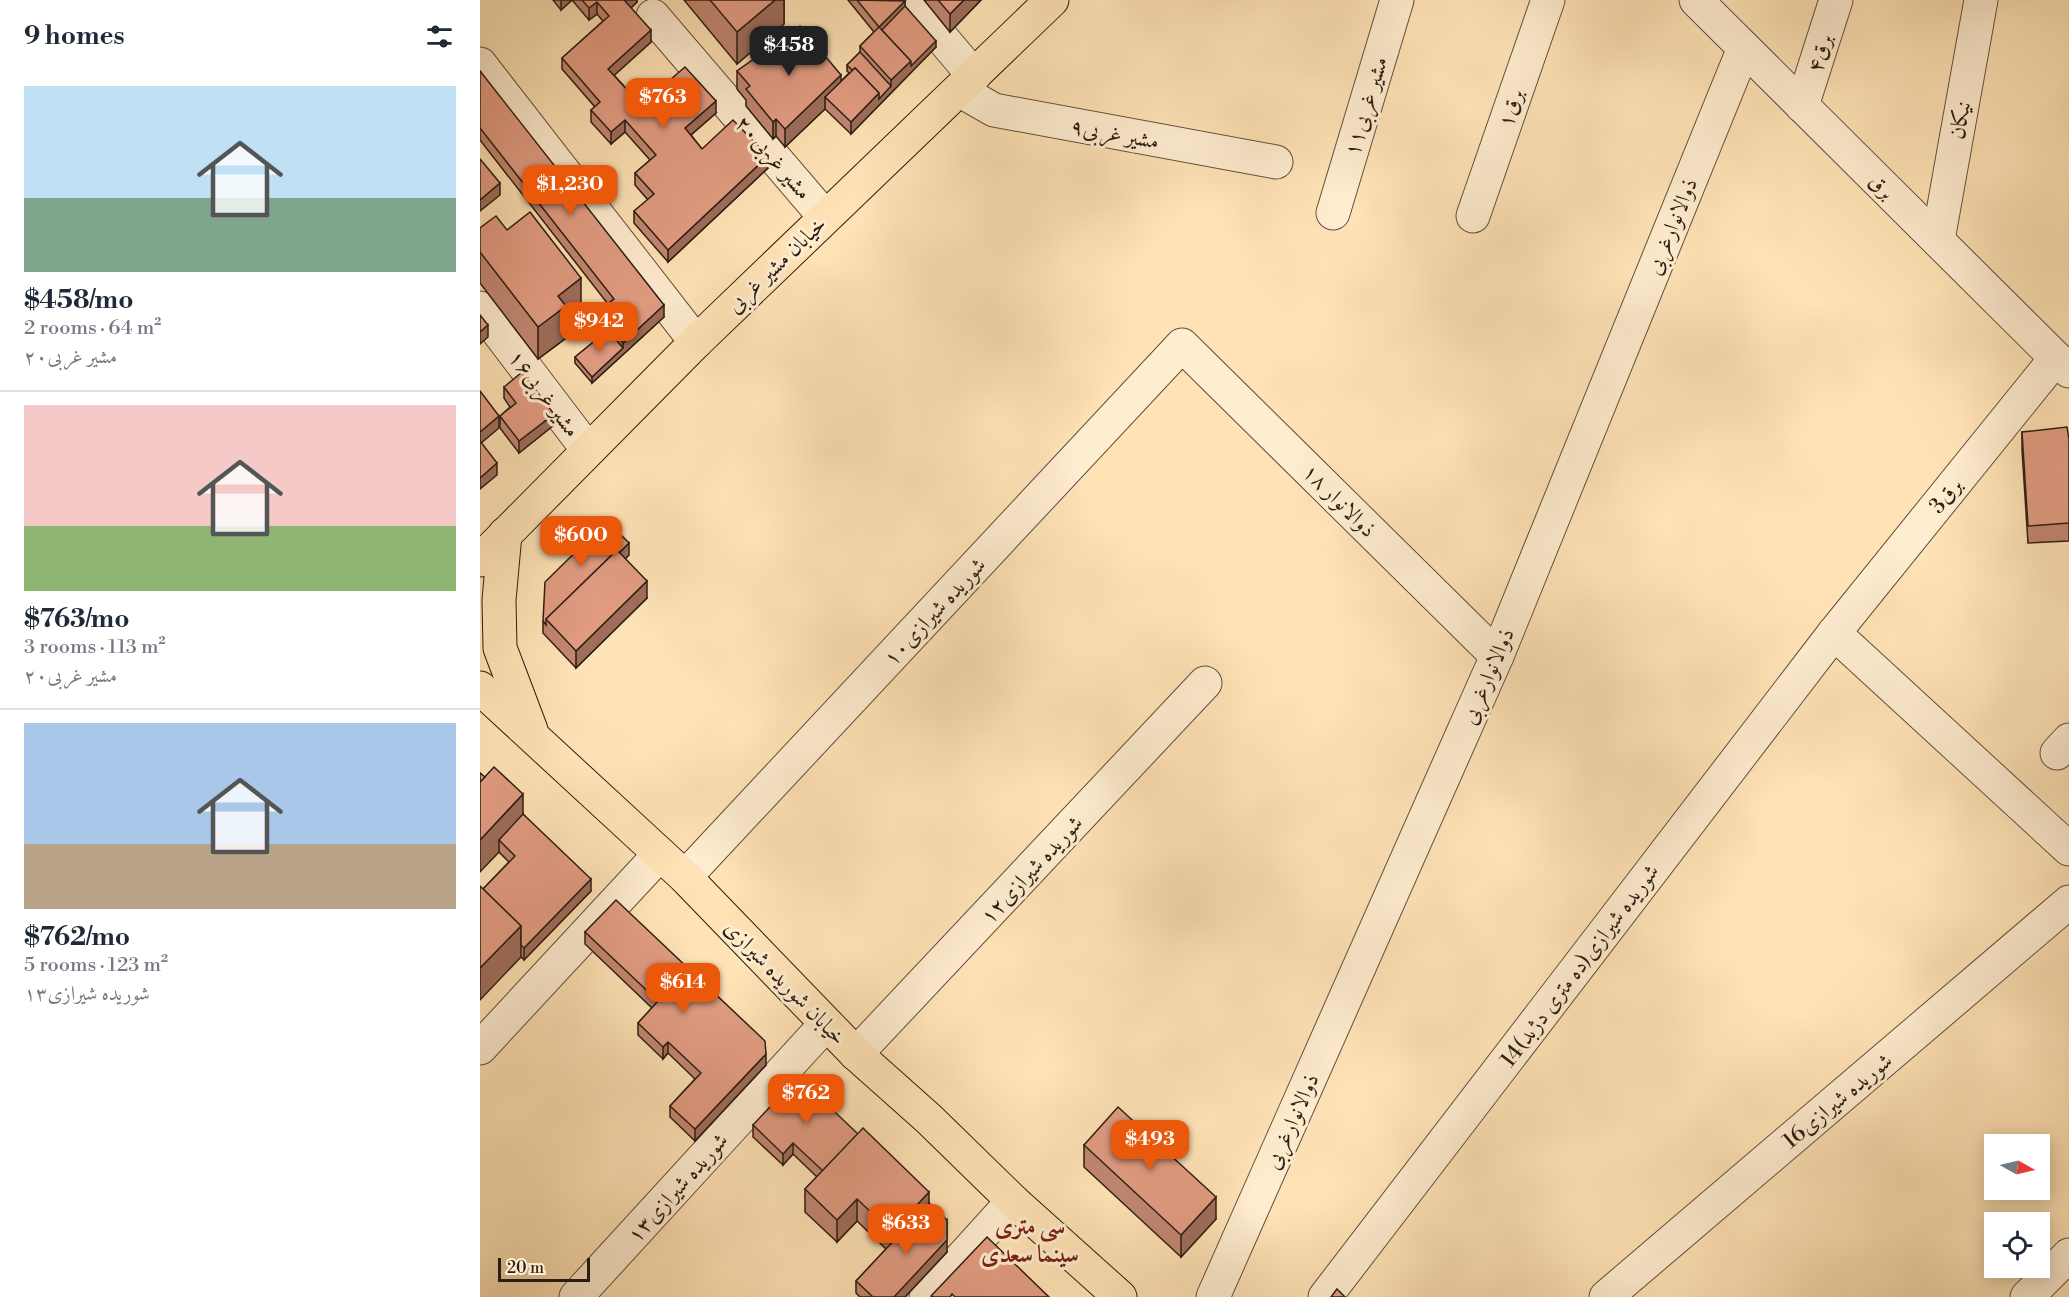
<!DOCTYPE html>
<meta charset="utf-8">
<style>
body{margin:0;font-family:"Libre Bodoni",Amiri,serif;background:#f6f6f7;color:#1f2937;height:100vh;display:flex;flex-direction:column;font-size:22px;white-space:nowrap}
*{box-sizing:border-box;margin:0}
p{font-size:20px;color:#747a83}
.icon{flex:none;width:33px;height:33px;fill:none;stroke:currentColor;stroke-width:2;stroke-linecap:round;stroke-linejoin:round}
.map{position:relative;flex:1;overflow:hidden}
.sheet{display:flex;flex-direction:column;background:#fff;width:480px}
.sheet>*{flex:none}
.needle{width:39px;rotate:98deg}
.buttons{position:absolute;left:1504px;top:1134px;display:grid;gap:12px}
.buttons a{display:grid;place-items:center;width:66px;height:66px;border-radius:0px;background:#fff;box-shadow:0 3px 15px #0003;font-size:30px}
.scale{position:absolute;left:18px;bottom:15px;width:92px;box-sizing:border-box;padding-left:6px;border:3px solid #2c1e12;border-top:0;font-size:16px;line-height:21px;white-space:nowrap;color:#2c1e12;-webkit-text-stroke:4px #ffedd0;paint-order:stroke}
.price{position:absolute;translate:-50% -51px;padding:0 14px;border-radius:12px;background:#ea580c;color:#fff;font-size:20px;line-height:39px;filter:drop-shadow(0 2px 3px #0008)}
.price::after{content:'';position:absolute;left:50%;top:36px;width:18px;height:14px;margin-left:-9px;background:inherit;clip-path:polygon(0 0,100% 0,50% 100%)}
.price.selected{background:#222;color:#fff}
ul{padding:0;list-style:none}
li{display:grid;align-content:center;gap:12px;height:318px;padding:0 24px}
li+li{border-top:2px solid #e0e1e3}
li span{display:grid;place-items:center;height:186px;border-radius:0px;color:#555}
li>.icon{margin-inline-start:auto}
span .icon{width:108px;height:108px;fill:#fffc;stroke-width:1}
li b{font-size:26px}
h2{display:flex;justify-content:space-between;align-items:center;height:72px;padding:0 24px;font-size:26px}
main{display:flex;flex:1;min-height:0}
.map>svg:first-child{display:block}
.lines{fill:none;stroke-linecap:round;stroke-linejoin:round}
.minor-casing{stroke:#614f3b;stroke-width:35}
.major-casing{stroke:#2c1e12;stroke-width:35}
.minor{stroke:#ffedd0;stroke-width:33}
.major{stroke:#ffe3b6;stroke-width:33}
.wall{fill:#c38772;stroke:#2c1e12;stroke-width:1.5}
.shaded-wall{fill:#9f6e5c;stroke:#2c1e12;stroke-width:1.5}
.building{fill:#e39d84;stroke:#2c1e12;stroke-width:1.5}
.labels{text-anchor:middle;stroke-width:6;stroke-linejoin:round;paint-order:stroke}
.street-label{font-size:22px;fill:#2c1e12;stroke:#ffedd0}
.neighbourhood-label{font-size:24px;font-weight:bold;fill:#7a1f14;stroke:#ffedd0}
</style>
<main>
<section class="sheet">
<h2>9 homes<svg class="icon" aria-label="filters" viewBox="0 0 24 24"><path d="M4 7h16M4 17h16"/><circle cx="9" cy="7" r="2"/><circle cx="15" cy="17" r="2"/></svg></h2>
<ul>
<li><span style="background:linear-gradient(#bfe0f5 60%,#7fa58c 0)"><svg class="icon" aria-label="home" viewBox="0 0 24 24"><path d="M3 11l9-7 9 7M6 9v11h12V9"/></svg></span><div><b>$458/mo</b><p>2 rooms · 64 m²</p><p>مشیر غربی۲۰</p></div></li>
<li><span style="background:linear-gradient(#f6c9c9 65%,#8fb573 0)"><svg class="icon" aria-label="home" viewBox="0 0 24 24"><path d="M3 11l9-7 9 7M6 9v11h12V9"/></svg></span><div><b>$763/mo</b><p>3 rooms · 113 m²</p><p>مشیر غربی۲۰</p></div></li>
<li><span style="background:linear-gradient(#a9c7e8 65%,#b9a48a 0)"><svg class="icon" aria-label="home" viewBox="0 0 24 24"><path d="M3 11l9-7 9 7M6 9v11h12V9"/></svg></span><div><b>$762/mo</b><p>5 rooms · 123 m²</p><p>شوریده شیرازی۱۳</p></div></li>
</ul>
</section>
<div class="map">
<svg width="1589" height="1297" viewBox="0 0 1589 1297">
<rect width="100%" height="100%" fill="#ffe3b6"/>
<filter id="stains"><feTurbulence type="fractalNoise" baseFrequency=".00333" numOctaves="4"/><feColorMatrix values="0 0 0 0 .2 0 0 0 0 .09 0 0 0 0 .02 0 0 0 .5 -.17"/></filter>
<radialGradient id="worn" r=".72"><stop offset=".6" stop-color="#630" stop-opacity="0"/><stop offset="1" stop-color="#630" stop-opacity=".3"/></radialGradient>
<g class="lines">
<g class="minor-casing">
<g id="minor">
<polyline points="430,0 494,76"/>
<polyline points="1216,0 1589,371"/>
<polyline points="173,16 345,217"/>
<polyline points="0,64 216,342"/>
<polyline points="479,90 514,110 796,162"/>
<polyline points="1322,106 1356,0"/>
<polyline points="853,213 917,0"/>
<polyline points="993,216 1068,0"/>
<polyline points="1458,240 1501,0"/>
<polyline points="0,308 108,450"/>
<polyline points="1354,633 1589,849"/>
<polyline points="1577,753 1589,740"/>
<polyline points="205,877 702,345 1017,656"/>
<polyline points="0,1048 180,854"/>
<polyline points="376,1054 725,683"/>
<polyline points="96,1297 346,1024"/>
<polyline points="446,1297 533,1201"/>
<polyline points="733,1297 1017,656 1264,48"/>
<polyline points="845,1297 1354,633 1576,358"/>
<polyline points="1126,1297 1589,902"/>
<polyline points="1547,1297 1589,1255"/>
</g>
</g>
<g class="major-casing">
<g id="major">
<polyline points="25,534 19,600 20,648 51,730"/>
<polyline points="0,560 216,342 572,0"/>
<polyline points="0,688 205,877 376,1054 449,1119 533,1201 640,1297"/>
</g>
</g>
<use href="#minor" class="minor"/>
<use href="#major" class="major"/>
</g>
<g class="wall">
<polygon points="73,0 157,0 157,2 151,8 171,42 134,75 161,105 236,113 211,135 222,149 288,168 188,262 154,223 154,211 168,200 155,185 155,173 170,160 145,132 131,144 111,122 111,110 115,107 82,69 82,58 123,21 117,14 109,20 92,0 81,10"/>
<polygon points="204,0 304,0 304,24 257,64"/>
<polygon points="368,0 425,0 425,6 456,47 371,134 345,109 305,147 296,136 293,139 266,106 266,100 257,89 257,71 361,81 369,73 367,71 367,65 380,52 380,46 394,32"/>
<polygon points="444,0 501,0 470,32"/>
<polygon points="0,71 184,317 112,383 95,363 95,357 126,332 118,323 118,311 128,304 0,140"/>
<polygon points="0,228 27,230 101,310 86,321 86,338 58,359 0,283"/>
<polygon points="24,387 74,425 39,453 20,428 20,416 30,407 24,398"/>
<polygon points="1542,432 1589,439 1589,541 1548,543 1542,450"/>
<polygon points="149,555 145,559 167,598 96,668 63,633 63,621"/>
<polygon points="0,773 43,814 111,891 44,960 41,957 3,889 29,862 19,852"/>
<polygon points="105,932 286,1065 215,1141 190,1117 190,1106 215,1079 188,1053 183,1059 158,1035 158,1023 172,1008 105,944"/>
<polygon points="273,1125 449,1203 467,1252 425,1297 380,1297 376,1293 376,1281 406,1249 377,1221 357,1242 325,1212 325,1189 337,1177 313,1154 303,1165 273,1137"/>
<polygon points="604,1145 736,1219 701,1257 604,1167"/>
</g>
<g class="shaded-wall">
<polygon points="81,0 92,0 81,10"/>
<polygon points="146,0 157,0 157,2 145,13 145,1"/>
<polygon points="295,0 304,0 304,24 257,64 257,32"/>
<polygon points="484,0 501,0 470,32 470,14"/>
<polygon points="425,1 425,12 402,36 399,27"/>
<polygon points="117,2 117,14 109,20 109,8"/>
<polygon points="171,30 171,42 128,81 128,69"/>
<polygon points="456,41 456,47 371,134 371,122 399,93 411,86 411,80 431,61"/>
<polygon points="361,75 361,93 345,97 345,109 305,147 305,129"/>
<polygon points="236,101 236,113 205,140 205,128"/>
<polygon points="296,119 296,136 293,139 293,122"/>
<polygon points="145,120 145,132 131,144 131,132"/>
<polygon points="288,156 288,168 188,262 188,250"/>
<polygon points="20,183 20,195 0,211 0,200"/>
<polygon points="101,278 101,310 86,321 86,338 58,359 58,327 78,296"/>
<polygon points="184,305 184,317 112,383 112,377 143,348 143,343"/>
<polygon points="8,325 8,337 0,344 0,332"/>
<polygon points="74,414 74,425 39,453 39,441"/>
<polygon points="19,416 19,428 0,444 0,432"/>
<polygon points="17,463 17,475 0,489 0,478"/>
<polygon points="149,543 149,555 75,628 69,622"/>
<polygon points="167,581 167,598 96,668 96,651"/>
<polygon points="43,794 43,826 19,840 19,852 0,872 0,840"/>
<polygon points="111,879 111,891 44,960 44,948"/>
<polygon points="41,926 41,957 0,1000 0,968"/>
<polygon points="188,1042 188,1053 183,1059 183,1047"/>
<polygon points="286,1054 286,1065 215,1141 215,1129"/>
<polygon points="313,1143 313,1154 303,1165 303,1154"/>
<polygon points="449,1192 449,1215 412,1254 412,1232"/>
<polygon points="736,1197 736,1219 701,1257 701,1235"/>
<polygon points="377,1199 377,1221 357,1242 357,1220"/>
<polygon points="467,1220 467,1252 425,1297 414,1297"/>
</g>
<g class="building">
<polygon points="102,0 146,0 145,1 171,30 128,69 161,105 205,67 236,101 205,128 222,149 253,120 288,156 188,250 154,211 174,194 155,173 176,155 145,120 131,132 111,110 120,102 82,58 129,16 117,2 109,8"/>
<polygon points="230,0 295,0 257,32"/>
<polygon points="377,0 425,1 399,27 431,61 411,80 380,46 399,27"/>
<polygon points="458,0 484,0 470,14"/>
<polygon points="425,6 456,41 431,66 431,61 402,30"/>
<polygon points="320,26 361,75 305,129 296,119 293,122 266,89 270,86 257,71"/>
<polygon points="380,52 411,86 399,99 399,93 375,68 372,70 367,65"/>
<polygon points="375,68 399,93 371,122 345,97"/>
<polygon points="0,71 184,305 143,343 118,311 134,299 0,128"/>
<polygon points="0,159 20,183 0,200"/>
<polygon points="50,212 101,278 78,296 86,306 58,327 0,252 0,228 16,216 27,230"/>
<polygon points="0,315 8,325 0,332"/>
<polygon points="128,330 143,348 112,377 95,357"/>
<polygon points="42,372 74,414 39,441 20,416 36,403 24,387"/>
<polygon points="0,391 19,416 0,432"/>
<polygon points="1587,427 1589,439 1589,523 1548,526 1542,432"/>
<polygon points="0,441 17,463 0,478"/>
<polygon points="127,521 149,543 139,553 137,550 66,619 66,625 63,621 65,582"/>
<polygon points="137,550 167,581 96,651 66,619"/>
<polygon points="14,767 43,794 0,840 0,782"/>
<polygon points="0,773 5,777 0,782"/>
<polygon points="43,814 111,879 44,948 41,945 41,926 3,889 35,856 19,840"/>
<polygon points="0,886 41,926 0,968"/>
<polygon points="136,900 285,1041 286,1054 215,1129 190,1106 221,1073 188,1042 183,1047 158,1023 178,1001 105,932"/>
<polygon points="318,1077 378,1134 343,1171 313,1143 303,1154 273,1125"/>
<polygon points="638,1107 736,1197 701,1235 604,1145"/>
<polygon points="383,1128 449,1192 412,1232 377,1199 357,1220 325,1189"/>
<polygon points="449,1203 467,1220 467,1240 414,1297 393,1297 376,1281"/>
<polygon points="507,1237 569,1297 475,1297 472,1294 470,1297 453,1297 451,1296"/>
<polygon points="857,1289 865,1297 851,1297"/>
</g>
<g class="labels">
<g class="street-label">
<text transform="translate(1339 53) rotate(-73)" y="8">برق۴</text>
<text transform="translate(885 106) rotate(-73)" y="8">مشیر غربی۱۱</text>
<text transform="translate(1030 108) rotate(-71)" y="8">برق۱</text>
<text transform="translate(1479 120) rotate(-80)" y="8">نیکان</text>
<text transform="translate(635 133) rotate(10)" y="8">مشیر غربی۹</text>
<text transform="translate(294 157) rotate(49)" y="8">مشیر غربی۲۰</text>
<text transform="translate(1402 186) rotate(45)" y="8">برق</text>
<text transform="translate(1191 226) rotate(-68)" y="8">ذوالانوارغربی</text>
<text transform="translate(296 264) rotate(-44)" y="8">خیابان مشیر غربی</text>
<text transform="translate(65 393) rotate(53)" y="8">مشیر غربی۱۶</text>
<text transform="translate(1465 495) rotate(-51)" y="8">3برق</text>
<text transform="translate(860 500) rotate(45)" y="8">ذوالانوار ۱۸</text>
<text transform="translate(454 611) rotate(-47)" y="8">۱۰شوریده شیرازی</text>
<text transform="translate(1007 676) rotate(-67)" y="8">ذوالانوارغربی</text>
<text transform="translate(551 869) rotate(-47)" y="8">شوریده شیرازی۱۲</text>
<text transform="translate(1099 965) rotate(-53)" y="8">14شوریده شیرازی(ده متری دژبد)</text>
<text transform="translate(306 982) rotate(46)" y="8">خیابان شوریده شیرازی</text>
<text transform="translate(1357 1100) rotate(-40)" y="8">شوریده شیرازی16</text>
<text transform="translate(811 1121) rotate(-66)" y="8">ذوالانوارغربی</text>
<text transform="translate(197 1187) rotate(-48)" y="8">شوریده شیرازی۱۳</text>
</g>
<g class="neighbourhood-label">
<text x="550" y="1234">سی متری<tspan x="550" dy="28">سینما سعدی</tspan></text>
</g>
</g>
<rect width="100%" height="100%" filter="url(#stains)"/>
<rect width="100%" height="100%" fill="url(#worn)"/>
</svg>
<div class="buttons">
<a><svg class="needle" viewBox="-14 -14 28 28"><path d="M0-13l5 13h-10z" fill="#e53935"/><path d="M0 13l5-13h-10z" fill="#747a83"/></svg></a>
<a><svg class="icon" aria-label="locate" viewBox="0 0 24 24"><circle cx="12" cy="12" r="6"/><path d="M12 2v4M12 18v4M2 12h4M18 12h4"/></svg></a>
</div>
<div class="scale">20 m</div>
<b class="price selected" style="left:309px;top:77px">$458</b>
<b class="price" style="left:183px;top:129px">$763</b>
<b class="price" style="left:90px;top:216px">$1,230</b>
<b class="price" style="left:119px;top:353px">$942</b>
<b class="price" style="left:101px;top:567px">$600</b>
<b class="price" style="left:203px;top:1014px">$614</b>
<b class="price" style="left:326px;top:1125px">$762</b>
<b class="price" style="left:670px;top:1171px">$493</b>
<b class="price" style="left:426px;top:1255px">$633</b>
</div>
</main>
